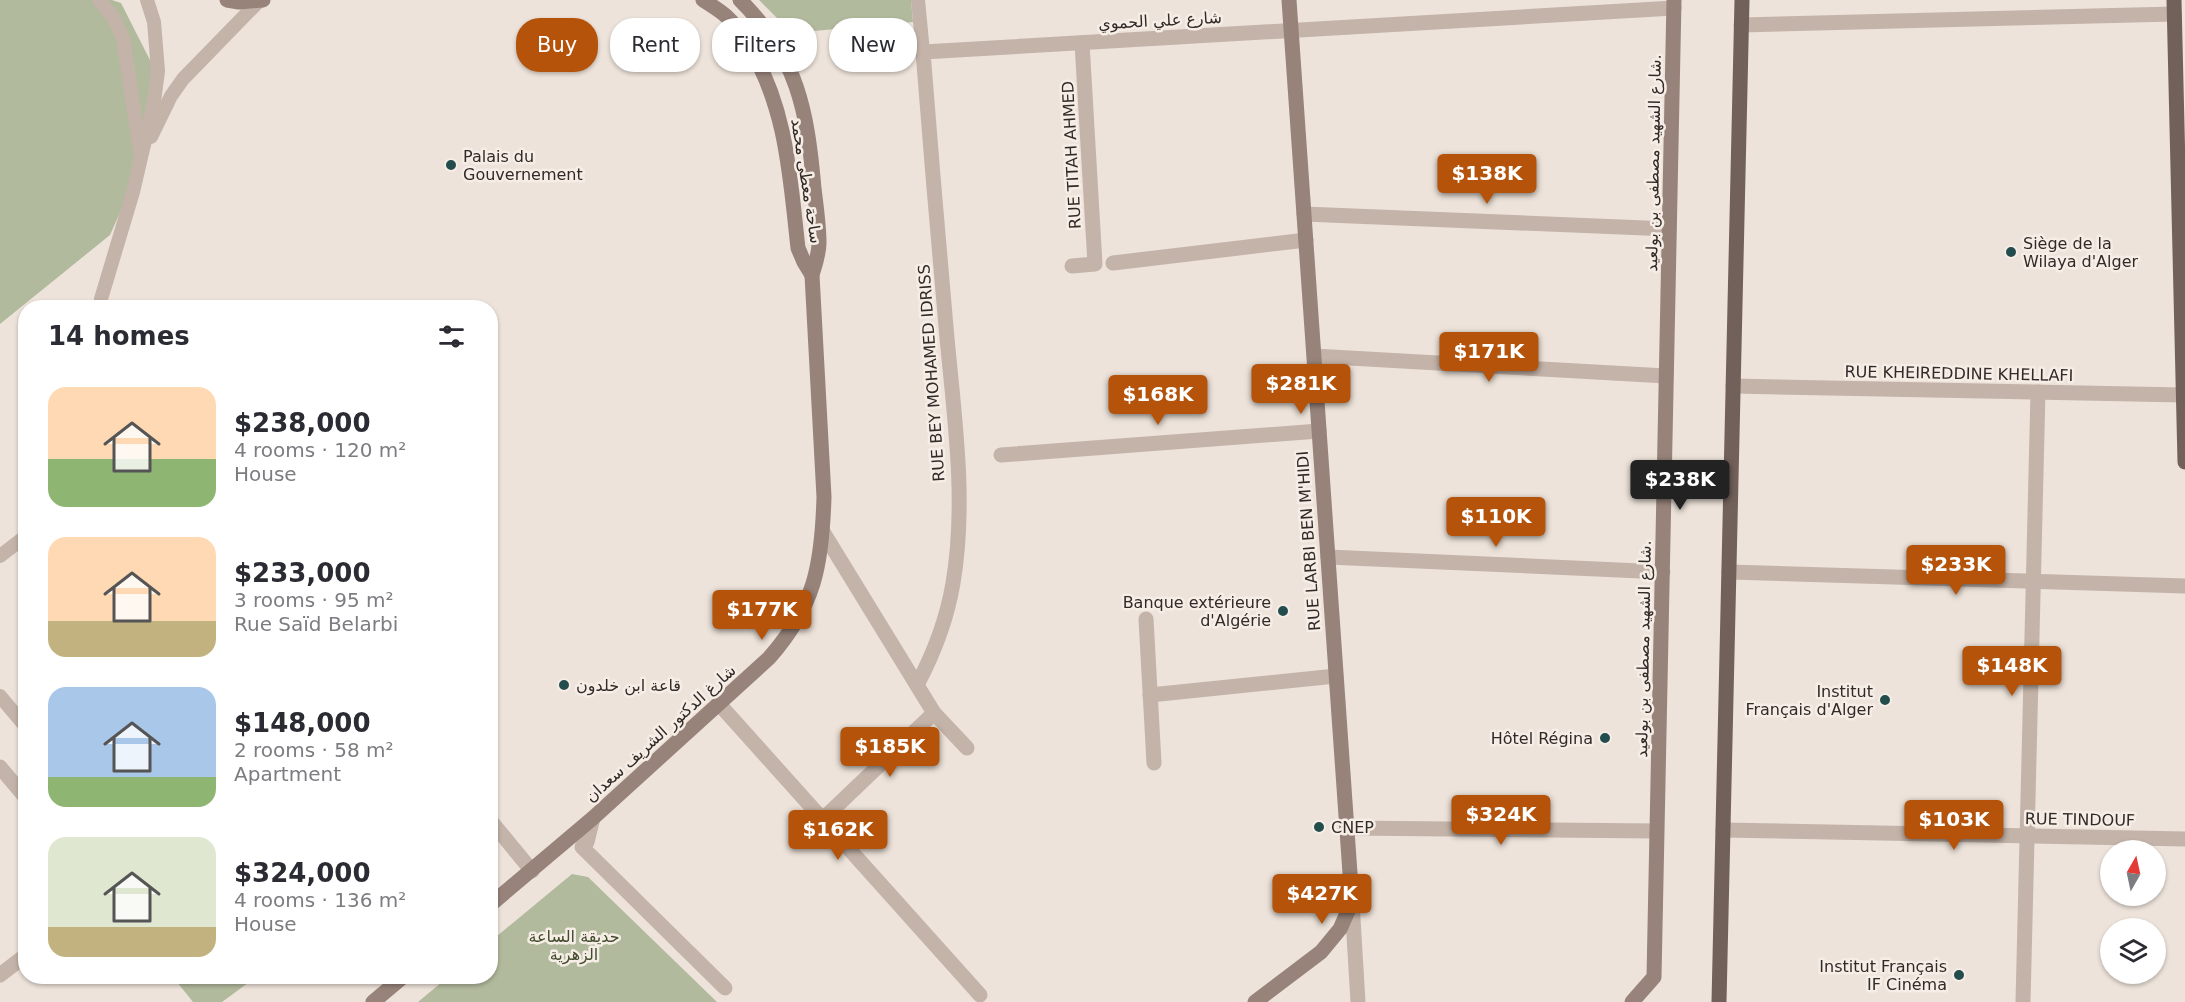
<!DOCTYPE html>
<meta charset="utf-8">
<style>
body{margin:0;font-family:"DejaVu Sans",Cairo,sans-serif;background:#f7f7f7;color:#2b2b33;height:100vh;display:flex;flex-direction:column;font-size:22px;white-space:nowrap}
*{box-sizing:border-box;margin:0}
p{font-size:20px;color:#7c7c81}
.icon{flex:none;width:33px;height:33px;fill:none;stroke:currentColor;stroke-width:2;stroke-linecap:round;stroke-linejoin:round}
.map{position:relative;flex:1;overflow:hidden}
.side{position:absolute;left:18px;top:300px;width:480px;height:684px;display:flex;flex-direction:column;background:#fff;border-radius:24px;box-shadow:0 2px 4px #0004}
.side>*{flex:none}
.guide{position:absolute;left:516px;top:18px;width:570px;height:54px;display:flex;gap:12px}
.needle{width:39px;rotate:9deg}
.buttons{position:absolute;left:2100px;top:840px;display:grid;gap:12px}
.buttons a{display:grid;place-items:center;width:66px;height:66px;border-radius:50%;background:#fff;box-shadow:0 2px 4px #0004;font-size:30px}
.price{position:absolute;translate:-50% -51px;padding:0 14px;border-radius:6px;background:#b45309;color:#fff;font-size:20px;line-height:39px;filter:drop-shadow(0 2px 3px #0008)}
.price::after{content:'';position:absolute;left:50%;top:36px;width:18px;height:14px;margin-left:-9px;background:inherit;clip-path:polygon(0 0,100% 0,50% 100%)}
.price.selected{background:#222;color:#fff}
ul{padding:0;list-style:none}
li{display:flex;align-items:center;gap:18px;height:150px;padding:0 30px}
li span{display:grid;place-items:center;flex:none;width:168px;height:120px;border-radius:18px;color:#555}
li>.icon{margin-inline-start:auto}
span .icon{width:72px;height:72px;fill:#fffc;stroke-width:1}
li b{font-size:26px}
h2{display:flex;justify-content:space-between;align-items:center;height:72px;padding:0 30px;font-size:26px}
.pill{padding:0 21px;border-radius:24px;background:#fff;box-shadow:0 2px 4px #0004;font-size:21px;line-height:54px}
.pill.selected{background:#b45309;color:#fff}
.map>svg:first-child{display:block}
.green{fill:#b2ba9d}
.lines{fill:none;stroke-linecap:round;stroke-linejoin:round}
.lane{stroke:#c4b3a8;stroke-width:14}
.street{stroke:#c4b3a8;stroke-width:15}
.secondary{stroke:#97837a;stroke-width:15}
.primary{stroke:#72615a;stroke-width:15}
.poi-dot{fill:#234d4d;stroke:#f6eee6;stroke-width:2}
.labels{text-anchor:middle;stroke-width:5;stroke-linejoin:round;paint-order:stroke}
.street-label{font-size:16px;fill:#322a27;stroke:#f6eee6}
.poi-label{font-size:16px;fill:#322a27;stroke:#f6eee6;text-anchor:start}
.park-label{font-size:16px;fill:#434d2e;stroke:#f6eee6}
</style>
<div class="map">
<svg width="2185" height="1002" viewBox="0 0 2185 1002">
<rect width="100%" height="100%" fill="#ede3da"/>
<g class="green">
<polygon points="0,0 112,0 121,3 152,64 150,129 134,181 110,235 0,324"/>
<polygon points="759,0 911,0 913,22 792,33"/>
<polygon points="572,874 588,877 717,1002 418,1002 448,977 490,976 491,941"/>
<polygon points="173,977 256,977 222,1002 193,1002"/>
</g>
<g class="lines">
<g class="lane">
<polyline points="99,0 113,17 123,38 140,150"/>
<polyline points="918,0 923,52"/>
<polyline points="151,137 171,96 183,79 259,1"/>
<polyline points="101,308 101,299 133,192 154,102 158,71 154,22 147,0"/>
<polyline points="0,556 26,536"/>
<polyline points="0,696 26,727"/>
</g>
<g class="street">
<polyline points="1741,25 2174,14"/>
<polyline points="1304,214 1669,229"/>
<polyline points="1113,263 1306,240"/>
<polyline points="1072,266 1095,264 1082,43"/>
<polyline points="1314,356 1666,376"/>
<polyline points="1733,386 2183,395"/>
<polyline points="1001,455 1319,431"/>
<polyline points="823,532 934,713 967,748"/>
<polyline points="1328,557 1663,572"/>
<polyline points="1729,572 2185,586"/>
<polyline points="1146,619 1154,763"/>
<path d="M917,685c17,-32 30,-66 36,-102 15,-88 -1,-180 -8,-268 -8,-88 -15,-175 -22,-263l751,-44"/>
<polyline points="1150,695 1336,676"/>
<polyline points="720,705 980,995"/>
<polyline points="0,767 26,798"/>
<polyline points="593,818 587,842 582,847 725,988"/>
<polyline points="823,819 934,713"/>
<polyline points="490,820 532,871"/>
<polyline points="1347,828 1656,831"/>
<polyline points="1723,830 2185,839"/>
<polyline points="1352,902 1358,1002"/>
<polyline points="0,975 26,955"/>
<polyline points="2023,1002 2038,392"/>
</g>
<g class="secondary">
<polyline points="227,0 239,2 263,0"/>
<path d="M703,0c8,5 16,10 23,16 9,8 16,19 22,29 39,62 42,133 50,203l6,14 8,13"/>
<path d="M490,905l103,-87 176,-160c46,-52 53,-93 55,-161l-12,-222c3,-10 7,-21 7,-32 0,-18 -3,-37 -5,-55 -7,-78 -16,-130 -74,-188"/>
<polyline points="373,1002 404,976"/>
<polyline points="1255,1002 1321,952 1340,929 1352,902 1289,0"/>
<polyline points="1632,1002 1654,977 1674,0"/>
</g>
<g class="primary">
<polyline points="2174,0 2185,462"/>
<polyline points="1719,1002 1742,0"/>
</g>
</g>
<g class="poi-dot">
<circle cx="451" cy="165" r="6"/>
<circle cx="2011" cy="252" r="6"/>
<circle cx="1283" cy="611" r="6"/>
<circle cx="564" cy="685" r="6"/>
<circle cx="1885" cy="700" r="6"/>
<circle cx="1605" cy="738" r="6"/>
<circle cx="1319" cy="827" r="6"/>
<circle cx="1959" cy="975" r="6"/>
</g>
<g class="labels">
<g class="street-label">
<text transform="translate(1160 20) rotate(-3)" y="6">شارع علي الحموي</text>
<text transform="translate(1071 155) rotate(-93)" y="6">RUE TITAH AHMED</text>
<text transform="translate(1653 163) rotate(-89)" y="6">شارع الشهيد مصطفى بن بولعيد.</text>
<text transform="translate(807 181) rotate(81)" y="6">ساحة معطى محمد</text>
<text transform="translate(931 373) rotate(-94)" y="6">RUE BEY MOHAMED IDRISS</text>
<text transform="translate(1959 373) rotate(1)" y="6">RUE KHEIREDDINE KHELLAFI</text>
<text transform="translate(1308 541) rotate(-94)" y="6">RUE LARBI BEN M'HIDI</text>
<text transform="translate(1643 649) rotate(-89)" y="6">شارع الشهيد مصطفى بن بولعيد.</text>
<text transform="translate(660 733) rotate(-42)" y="6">شارغ الدكتور الشريف سعدان</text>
<text transform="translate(2080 819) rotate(1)" y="6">RUE TINDOUF</text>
</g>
<g class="poi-label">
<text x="463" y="162">Palais du<tspan x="463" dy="18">Gouvernement</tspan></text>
<text x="2023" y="249">Siège de la<tspan x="2023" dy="18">Wilaya d'Alger</tspan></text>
<text x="1271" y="608" text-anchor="end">Banque extérieure<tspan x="1271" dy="18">d'Algérie</tspan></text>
<text x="576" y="691">قاعة ابن خلدون</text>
<text x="1873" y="697" text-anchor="end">Institut<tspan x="1873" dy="18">Français d'Alger</tspan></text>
<text x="1593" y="744" text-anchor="end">Hôtel Régina</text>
<text x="1331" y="833">CNEP</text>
<text x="1947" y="972" text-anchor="end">Institut Français<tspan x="1947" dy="18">IF Cinéma</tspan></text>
</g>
<g class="park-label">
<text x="574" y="942">حديقة الساعة<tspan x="574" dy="18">الزهرية</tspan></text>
</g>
</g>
</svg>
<div class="buttons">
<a><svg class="needle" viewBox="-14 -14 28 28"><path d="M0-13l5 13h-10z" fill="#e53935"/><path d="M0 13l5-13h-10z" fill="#7c7c81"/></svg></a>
<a><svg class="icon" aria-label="layers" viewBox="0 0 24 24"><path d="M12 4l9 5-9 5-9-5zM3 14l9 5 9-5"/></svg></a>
</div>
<b class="price" style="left:1487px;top:205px">$138K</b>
<b class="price" style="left:1489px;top:383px">$171K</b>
<b class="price" style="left:1301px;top:415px">$281K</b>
<b class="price" style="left:1158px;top:426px">$168K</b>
<b class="price selected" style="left:1680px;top:511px">$238K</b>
<b class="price" style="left:1496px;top:548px">$110K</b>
<b class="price" style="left:1956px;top:596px">$233K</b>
<b class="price" style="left:762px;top:641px">$177K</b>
<b class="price" style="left:2012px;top:697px">$148K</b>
<b class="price" style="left:890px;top:778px">$185K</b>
<b class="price" style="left:1501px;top:846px">$324K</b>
<b class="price" style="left:1954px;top:851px">$103K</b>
<b class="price" style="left:838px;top:861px">$162K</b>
<b class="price" style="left:1322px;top:925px">$427K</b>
<div class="guide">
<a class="pill selected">Buy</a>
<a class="pill">Rent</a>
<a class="pill">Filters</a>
<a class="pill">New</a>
</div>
<section class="side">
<h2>14 homes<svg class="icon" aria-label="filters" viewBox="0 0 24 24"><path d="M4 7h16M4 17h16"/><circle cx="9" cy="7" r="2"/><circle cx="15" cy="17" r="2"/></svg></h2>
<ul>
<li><span style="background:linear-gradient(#ffd9b3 60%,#8fb573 0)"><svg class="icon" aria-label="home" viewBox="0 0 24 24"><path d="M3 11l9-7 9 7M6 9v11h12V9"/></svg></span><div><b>$238,000</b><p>4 rooms · 120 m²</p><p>House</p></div></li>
<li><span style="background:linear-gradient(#ffd9b3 70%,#c2b280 0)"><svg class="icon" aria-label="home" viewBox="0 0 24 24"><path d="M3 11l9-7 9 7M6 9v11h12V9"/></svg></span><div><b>$233,000</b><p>3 rooms · 95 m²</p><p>Rue Saïd Belarbi</p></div></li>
<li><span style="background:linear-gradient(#a9c7e8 75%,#8fb573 0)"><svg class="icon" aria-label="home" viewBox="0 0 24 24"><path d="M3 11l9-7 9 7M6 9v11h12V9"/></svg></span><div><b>$148,000</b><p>2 rooms · 58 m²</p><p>Apartment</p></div></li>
<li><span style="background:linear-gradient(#dfe7d0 75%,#c2b280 0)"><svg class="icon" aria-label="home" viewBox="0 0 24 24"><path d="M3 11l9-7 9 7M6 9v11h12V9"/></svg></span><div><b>$324,000</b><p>4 rooms · 136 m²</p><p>House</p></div></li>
</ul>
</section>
</div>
